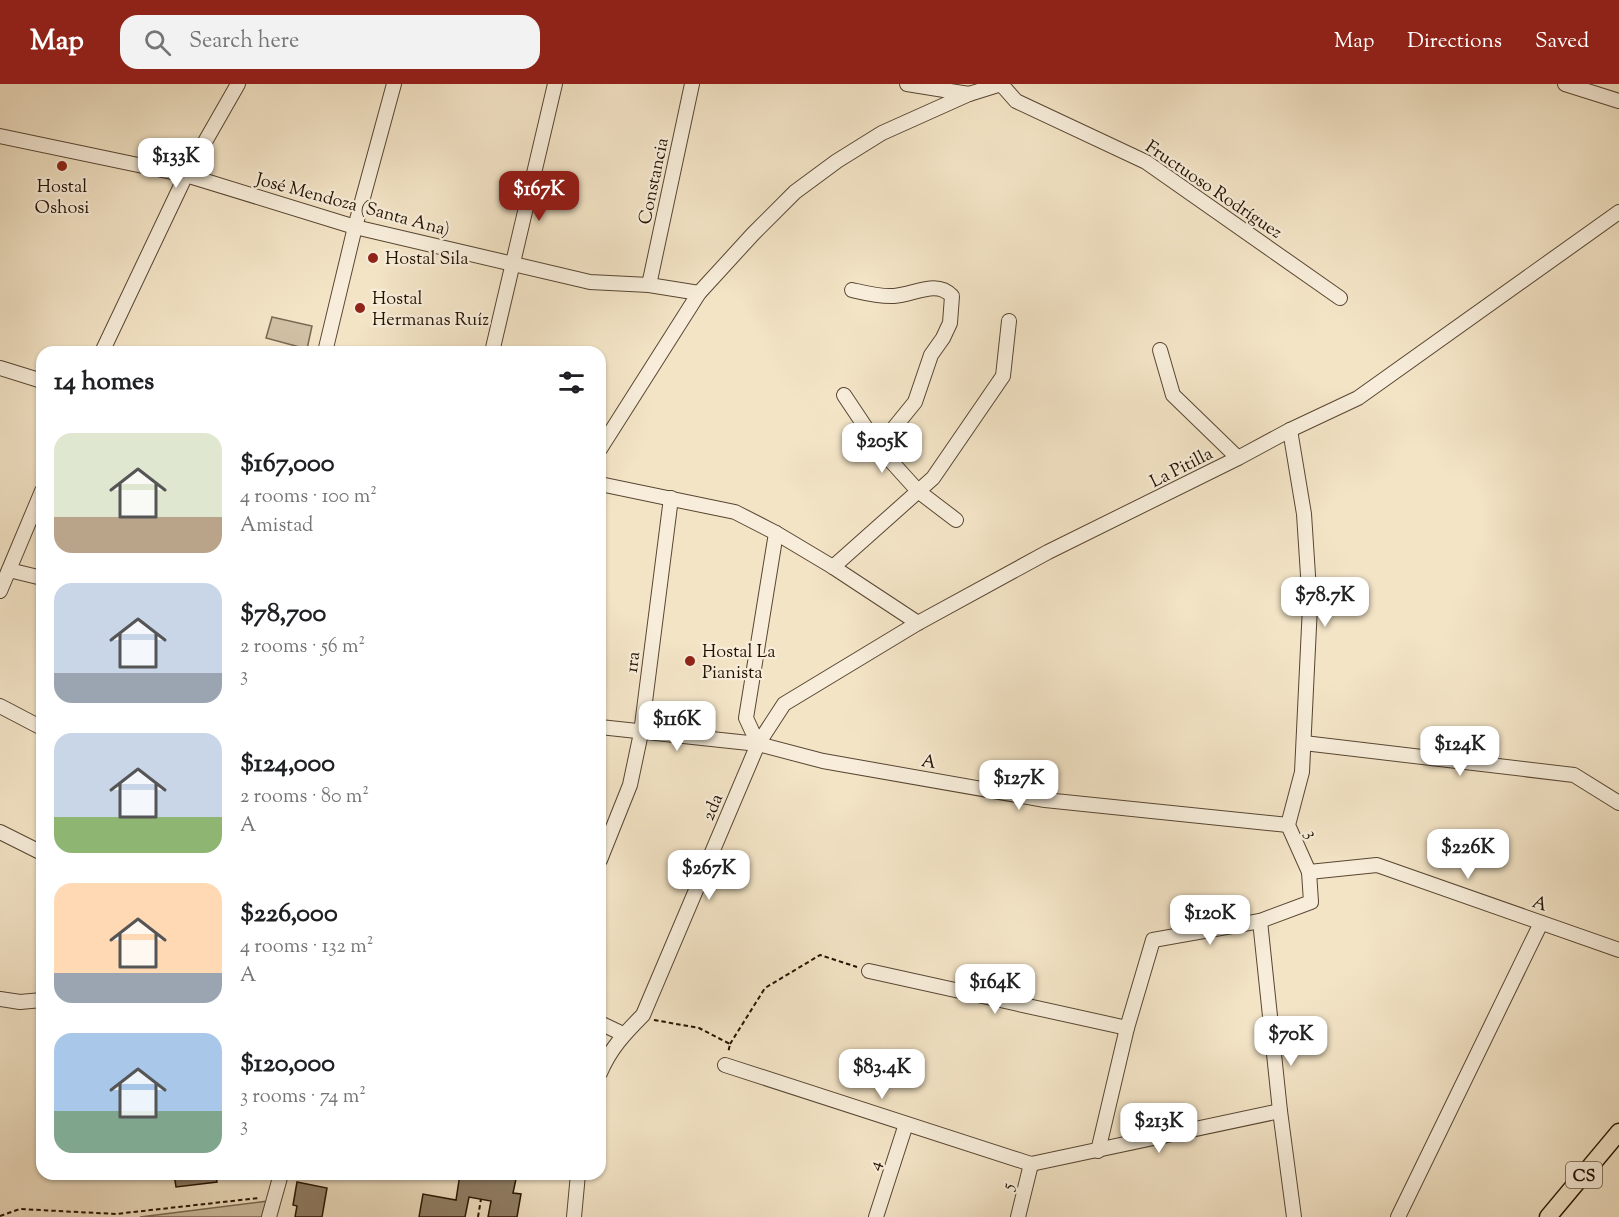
<!DOCTYPE html>
<meta charset="utf-8">
<style>
body{margin:0;font-family:"Sorts Mill Goudy",serif;background:#f2f2f2;color:#202124;height:100vh;display:flex;flex-direction:column;font-size:22px;white-space:nowrap}
*{box-sizing:border-box;margin:0}
p{font-size:20px;color:#757577}
.icon{flex:none;width:33px;height:33px;fill:none;stroke:currentColor;stroke-width:2;stroke-linecap:round;stroke-linejoin:round}
.map{position:relative;flex:1;overflow:hidden}
.panel{position:absolute;left:36px;top:262px;width:570px;height:834px;display:flex;flex-direction:column;background:#fff;border-radius:18px;box-shadow:0 2px 4px #0004}
.panel>*{flex:none}
.price{position:absolute;translate:-50% -51px;padding:0 14px;border-radius:12px;background:#fff;color:#222;font-size:20px;line-height:39px;filter:drop-shadow(0 2px 3px #0008)}
.price::after{content:'';position:absolute;left:50%;top:36px;width:18px;height:14px;margin-left:-9px;background:inherit;clip-path:polygon(0 0,100% 0,50% 100%)}
.price.selected{background:#8f2418;color:#fff}
ul{padding:0;list-style:none}
li{display:flex;align-items:center;gap:18px;height:150px;padding:0 18px}
li span{display:grid;place-items:center;flex:none;width:168px;height:120px;border-radius:18px;color:#555}
li>.icon{margin-inline-start:auto}
span .icon{width:72px;height:72px;fill:#fffc;stroke-width:1}
li b{font-size:26px}
h2{display:flex;justify-content:space-between;align-items:center;height:72px;padding:0 18px;font-size:26px}
header{display:flex;align-items:center;gap:36px;box-sizing:border-box;height:84px;padding:0 30px;background:#8f2418;color:#fff}
header strong{font-size:28px}
nav{display:flex;gap:33px;margin-inline-start:auto;font-size:21px}
.search{width:420px;height:54px;background:#f2f2f2;display:flex;align-items:center;gap:15px;box-sizing:border-box;padding:0 21px;border-radius:18px;color:#757577;font-size:22px}
.map>svg:first-child{display:block}
.green{fill:#d0c0a4;stroke:#7a6952;stroke-width:1.5}
.building{fill:#907f67;stroke:#241200;stroke-width:1.5}
.lines{fill:none;stroke-linecap:round;stroke-linejoin:round}
.minor-casing{stroke:#584632;stroke-width:16}
.major-casing{stroke:#241200;stroke-width:19}
.path{stroke:#241200;stroke-width:2;stroke-dasharray:4.5 3;stroke-linecap:butt}
.minor{stroke:#f7edda;stroke-width:14}
.major{stroke:#f3e4c6;stroke-width:16}
.poi-dot{fill:#8f2418;stroke:#f7edda;stroke-width:2}
.labels{text-anchor:middle;stroke-width:4.5;stroke-linejoin:round;paint-order:stroke}
.shield{fill:#f7edda;stroke:#635441;stroke-width:1.5}
.shield-label{font-size:16px;font-weight:bold;fill:#241200}
.street-label{font-size:18px;fill:#241200;stroke:#f7edda}
.poi-label{font-size:18px;fill:#241200;stroke:#f7edda;text-anchor:start}
</style>
<header>
<strong>Map</strong>
<div class="search"><svg class="icon" aria-label="search" viewBox="0 0 24 24"><circle cx="10" cy="10" r="6"/><path d="M15 15l6 6"/></svg>Search here</div>
<nav><a>Map</a><a>Directions</a><a>Saved</a></nav>
</header>
<div class="map">
<svg width="1619" height="1133" viewBox="0 0 1619 1133">
<rect width="100%" height="100%" fill="#f3e4c6"/>
<filter id="stains"><feTurbulence type="fractalNoise" baseFrequency=".00333" numOctaves="4"/><feColorMatrix values="0 0 0 0 .2 0 0 0 0 .09 0 0 0 0 .02 0 0 0 .5 -.17"/></filter>
<radialGradient id="worn" r=".72"><stop offset=".6" stop-color="#630" stop-opacity="0"/><stop offset="1" stop-color="#630" stop-opacity=".3"/></radialGradient>
<g class="green">
<polygon points="272,233 312,242 307,265 266,254"/>
<polygon points="269,1117 265,1133 140,1133"/>
</g>
<g class="building">
<polygon points="174,1090 216,1090 217,1098 176,1103"/>
<polygon points="460,1090 517,1090 513,1109 521,1110 517,1133 488,1133 491,1117 469,1113 465,1133 419,1133 423,1110 456,1116"/>
<polygon points="297,1098 327,1104 322,1133 295,1133 297,1122 293,1121"/>
</g>
<g class="lines">
<g class="minor-casing">
<g id="minor">
<polyline points="907,0 969,10"/>
<polyline points="1001,0 1016,17 1146,78 1340,214"/>
<polyline points="1565,0 1619,17"/>
<polyline points="0,52 186,91 355,143 590,198 649,201 699,209"/>
<polyline points="649,201 692,0"/>
<path d="M852,206c13,3 28,7 42,6 20,-1 42,-17 58,0l-2,27 -7,15 -12,17 -16,47 -26,32 -9,15"/>
<polyline points="1160,266 1173,311 1238,374"/>
<polyline points="102,268 186,91 238,0"/>
<polyline points="325,268 355,143 394,0"/>
<polyline points="492,268 555,0"/>
<polyline points="0,284 42,297"/>
<polyline points="844,311 880,365 918,407 956,436"/>
<polyline points="600,365 699,209 753,150 795,108 837,77 882,49 969,10 1001,0"/>
<polyline points="600,400 735,428 776,449 833,483 918,539"/>
<polyline points="833,483 933,394 1003,292 1009,237"/>
<polyline points="9,486 42,494"/>
<polyline points="0,507 42,407"/>
<polyline points="0,622 42,644"/>
<polyline points="600,643 758,660 823,677 1045,716 1288,741"/>
<polyline points="1304,659 1574,691 1619,719"/>
<polyline points="758,660 746,634 776,449"/>
<polyline points="0,748 42,769"/>
<polyline points="600,776 630,701 641,649 671,414"/>
<polyline points="1309,788 1377,781 1619,866"/>
<polyline points="1260,837 1280,1027 1294,1133"/>
<polyline points="869,887 1127,944"/>
<polyline points="0,915 20,918 42,916"/>
<polyline points="600,939 623,950"/>
<polyline points="725,981 1031,1080 1280,1027"/>
<path d="M600,989c10,-24 25,-40 43,-58l115,-271 26,-40 134,-81 130,-71 190,-94 52,-28 68,-32 261,-186"/>
<polyline points="1098,1067 1127,944 1153,856 1260,837 1311,818 1309,788 1288,741 1302,688 1310,522 1304,430 1290,346"/>
<polyline points="269,1133 281,1090"/>
<polyline points="574,1133 578,1090"/>
<polyline points="876,1133 906,1040"/>
<polyline points="1018,1133 1031,1080"/>
<polyline points="1398,1133 1541,839"/>
</g>
</g>
<g class="major-casing">
<polyline id="major" points="1548,1133 1619,1048"/>
</g>
<g class="path">
<polyline points="654,936 699,944 730,960 728,969"/>
<polyline points="730,960 765,904 820,871 857,883"/>
<polyline points="0,1132 20,1125 116,1130 259,1114"/>
<polyline points="478,1133 481,1115"/>
</g>
<use href="#minor" class="minor"/>
<use href="#major" class="major"/>
</g>
<g class="poi-dot">
<circle cx="62" cy="82" r="6"/>
<circle cx="373" cy="174" r="6"/>
<circle cx="360" cy="224" r="6"/>
<circle cx="690" cy="577" r="6"/>
</g>
<g class="labels">
<rect class="shield" x="1566" y="1078" width="36" height="26" rx="4.5"/>
<g class="shield-label">
<text x="1584" y="1097">CS</text>
</g>
<g class="street-label">
<text transform="translate(653 97) rotate(-78)" y="6">Constancia</text>
<text transform="translate(1214 105) rotate(34)" y="6">Fructuoso Rodríguez</text>
<text transform="translate(353 120) rotate(15)" y="6">José Mendoza (Santa Ana)</text>
<text transform="translate(1181 383) rotate(-27)" y="6">La Pitilla</text>
<text transform="translate(632 578) rotate(-83)" y="6">1ra</text>
<text transform="translate(929 677) rotate(10)" y="6">A</text>
<text transform="translate(712 723) rotate(-67)" y="6">2da</text>
<text transform="translate(1312 750) rotate(66)" y="6">3</text>
<text transform="translate(1540 819) rotate(19)" y="6">A</text>
<text transform="translate(874 1081) rotate(-72)" y="6">4</text>
<text transform="translate(1007 1102) rotate(-76)" y="6">5</text>
</g>
<g class="poi-label">
<text x="62" y="108" text-anchor="middle">Hostal<tspan x="62" dy="21">Oshosi</tspan></text>
<text x="385" y="180">Hostal Sila</text>
<text x="372" y="220">Hostal<tspan x="372" dy="21">Hermanas Ruíz</tspan></text>
<text x="702" y="573">Hostal La<tspan x="702" dy="21">Pianista</tspan></text>
</g>
</g>
<rect width="100%" height="100%" filter="url(#stains)"/>
<rect width="100%" height="100%" fill="url(#worn)"/>
</svg>
<b class="price" style="left:176px;top:105px">$133K</b>
<b class="price selected" style="left:539px;top:138px">$167K</b>
<b class="price" style="left:882px;top:390px">$205K</b>
<b class="price" style="left:1325px;top:544px">$78.7K</b>
<b class="price" style="left:677px;top:668px">$116K</b>
<b class="price" style="left:1460px;top:693px">$124K</b>
<b class="price" style="left:1019px;top:727px">$127K</b>
<b class="price" style="left:1468px;top:796px">$226K</b>
<b class="price" style="left:709px;top:817px">$267K</b>
<b class="price" style="left:1210px;top:862px">$120K</b>
<b class="price" style="left:995px;top:931px">$164K</b>
<b class="price" style="left:1291px;top:983px">$70K</b>
<b class="price" style="left:882px;top:1016px">$83.4K</b>
<b class="price" style="left:1159px;top:1070px">$213K</b>
<section class="panel">
<h2>14 homes<svg class="icon" aria-label="filters" viewBox="0 0 24 24"><path d="M4 7h16M4 17h16"/><circle cx="9" cy="7" r="2"/><circle cx="15" cy="17" r="2"/></svg></h2>
<ul>
<li><span style="background:linear-gradient(#dfe7d0 70%,#b9a48a 0)"><svg class="icon" aria-label="home" viewBox="0 0 24 24"><path d="M3 11l9-7 9 7M6 9v11h12V9"/></svg></span><div><b>$167,000</b><p>4 rooms · 100 m²</p><p>Amistad</p></div></li>
<li><span style="background:linear-gradient(#c9d6e8 75%,#9aa5b1 0)"><svg class="icon" aria-label="home" viewBox="0 0 24 24"><path d="M3 11l9-7 9 7M6 9v11h12V9"/></svg></span><div><b>$78,700</b><p>2 rooms · 56 m²</p><p>3</p></div></li>
<li><span style="background:linear-gradient(#c9d6e8 70%,#8fb573 0)"><svg class="icon" aria-label="home" viewBox="0 0 24 24"><path d="M3 11l9-7 9 7M6 9v11h12V9"/></svg></span><div><b>$124,000</b><p>2 rooms · 80 m²</p><p>A</p></div></li>
<li><span style="background:linear-gradient(#ffd9b3 75%,#9aa5b1 0)"><svg class="icon" aria-label="home" viewBox="0 0 24 24"><path d="M3 11l9-7 9 7M6 9v11h12V9"/></svg></span><div><b>$226,000</b><p>4 rooms · 132 m²</p><p>A</p></div></li>
<li><span style="background:linear-gradient(#a9c7e8 65%,#7fa58c 0)"><svg class="icon" aria-label="home" viewBox="0 0 24 24"><path d="M3 11l9-7 9 7M6 9v11h12V9"/></svg></span><div><b>$120,000</b><p>3 rooms · 74 m²</p><p>3</p></div></li>
</ul>
</section>
</div>
